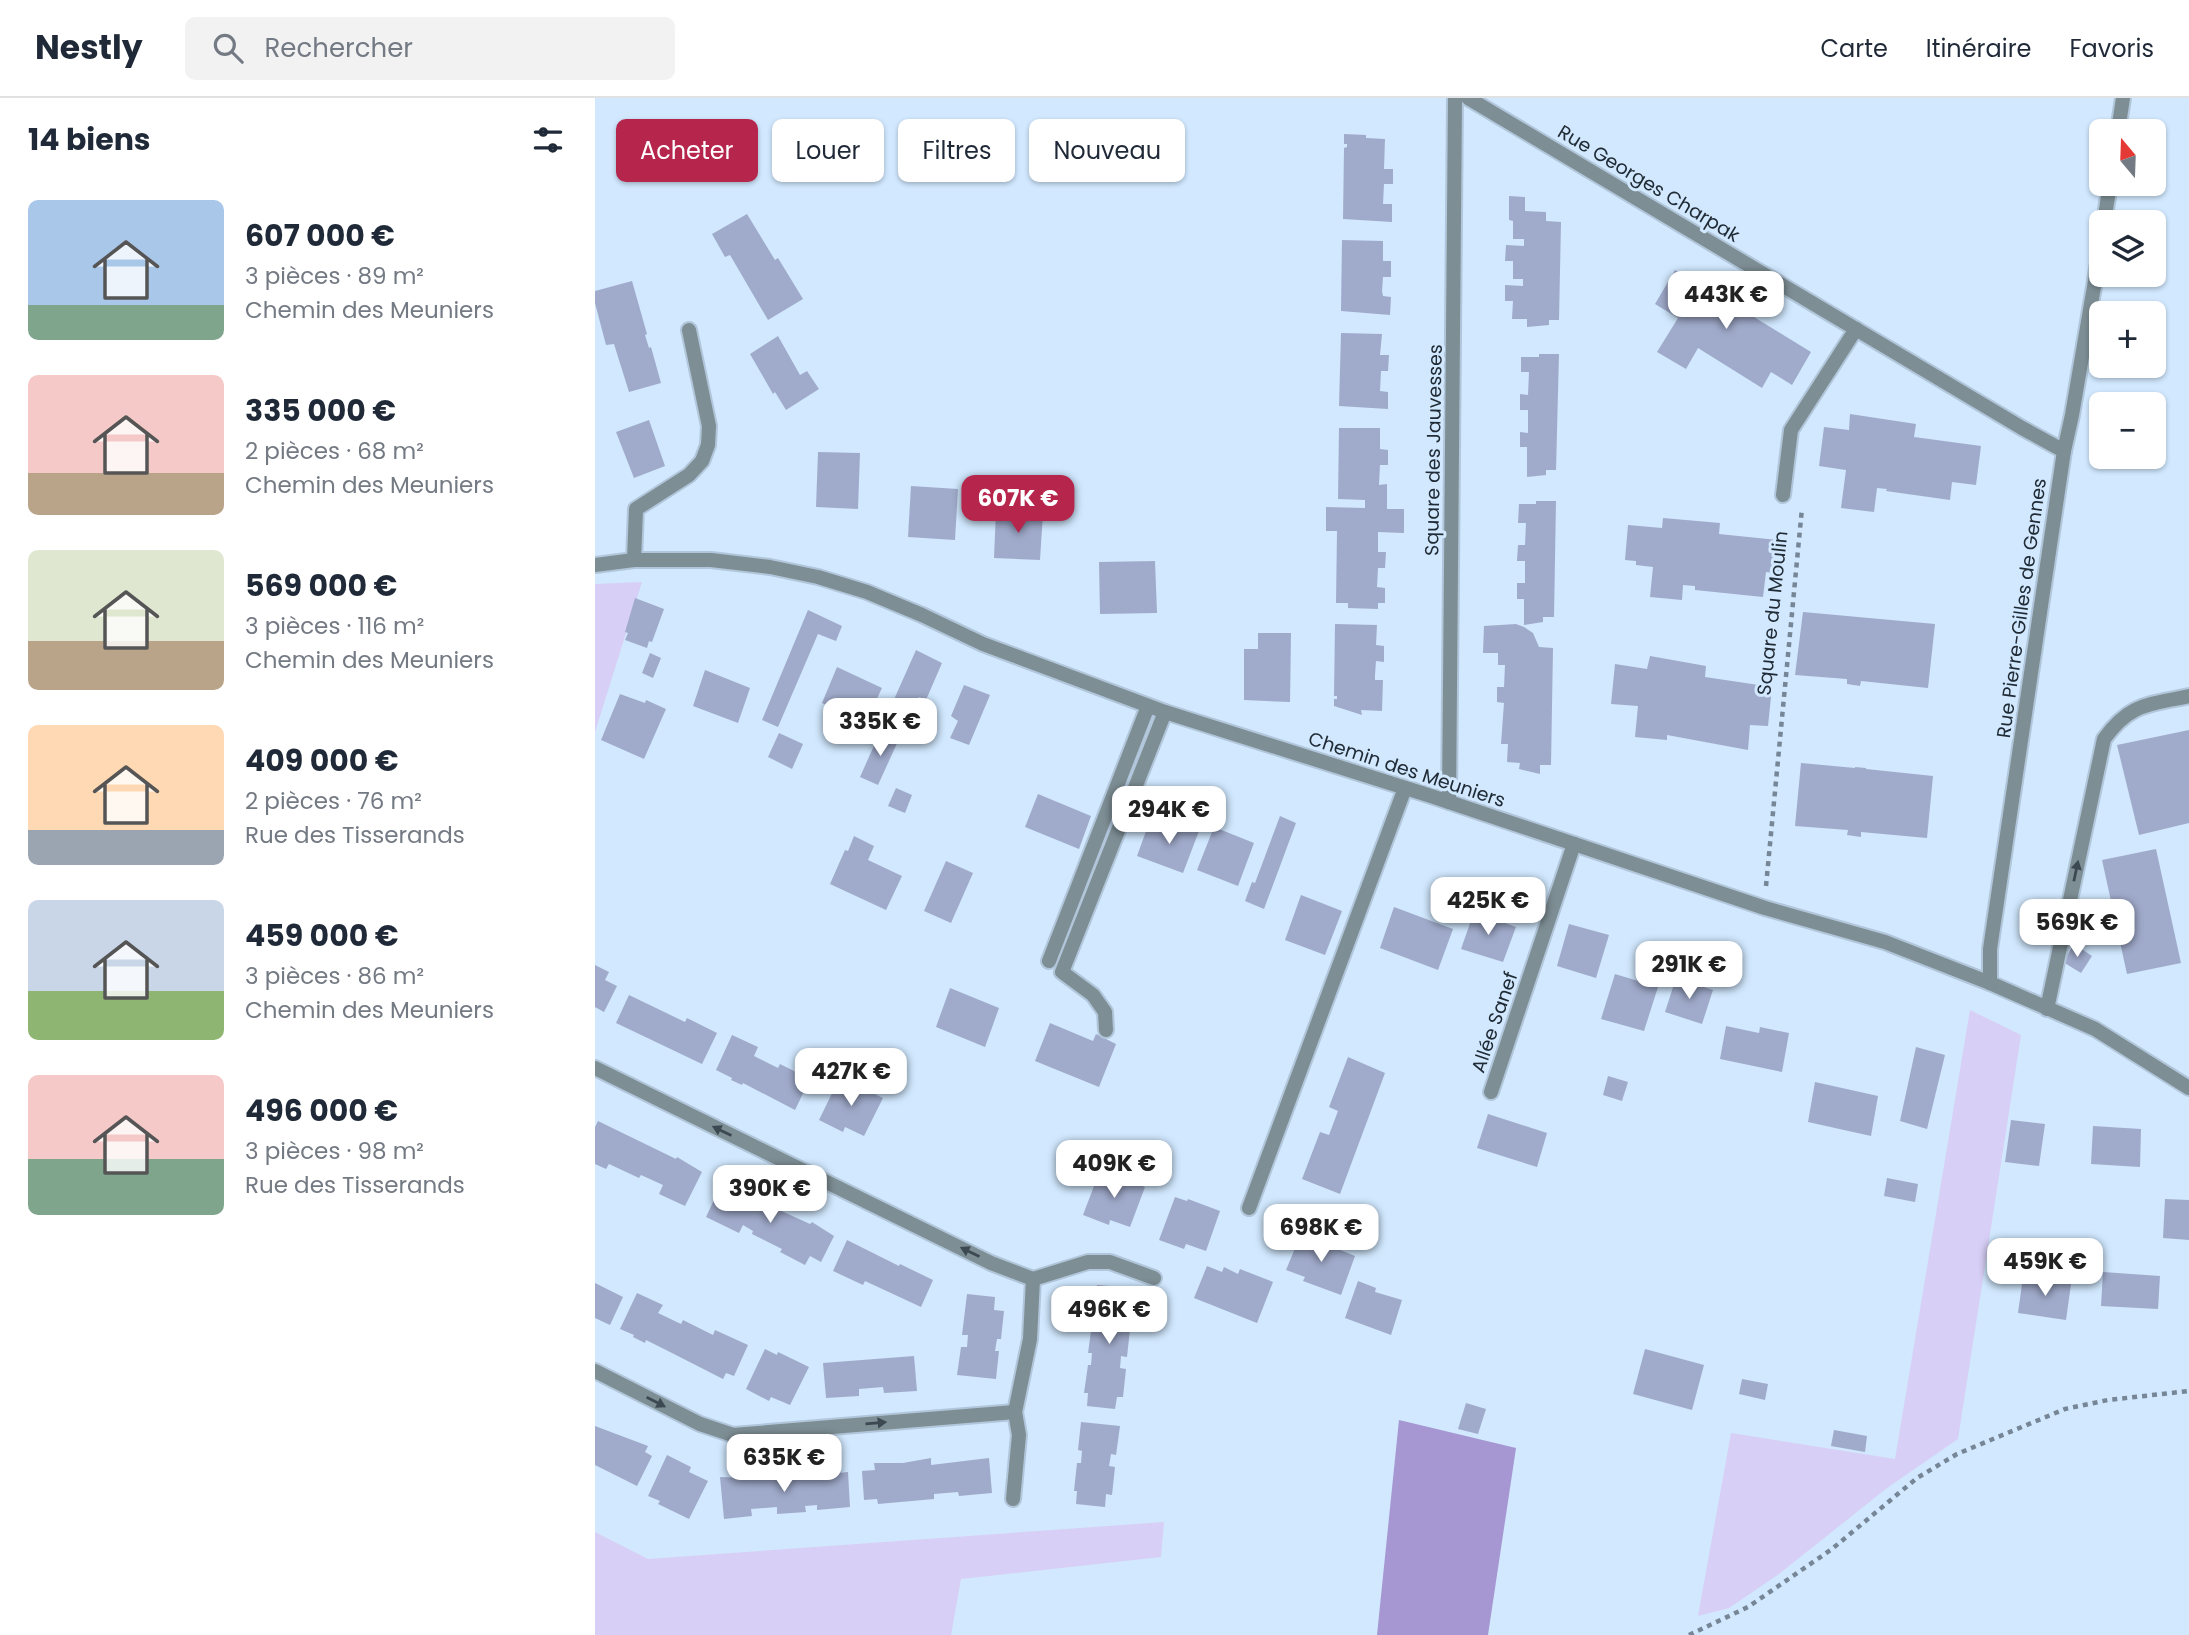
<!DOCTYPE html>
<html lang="fr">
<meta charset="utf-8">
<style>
body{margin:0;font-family:Poppins,sans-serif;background:#f2f2f3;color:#1f2937;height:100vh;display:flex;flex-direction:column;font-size:26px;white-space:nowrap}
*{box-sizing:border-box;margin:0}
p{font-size:23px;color:#747a83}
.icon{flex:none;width:38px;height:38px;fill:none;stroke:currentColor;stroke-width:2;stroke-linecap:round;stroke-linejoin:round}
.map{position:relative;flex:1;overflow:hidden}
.side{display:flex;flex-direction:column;background:#fff;width:595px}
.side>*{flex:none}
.banner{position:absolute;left:21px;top:21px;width:665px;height:63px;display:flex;gap:14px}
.needle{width:46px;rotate:341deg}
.controls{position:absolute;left:1494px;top:21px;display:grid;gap:14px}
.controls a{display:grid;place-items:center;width:77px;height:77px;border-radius:10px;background:#fff;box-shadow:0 2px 5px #0004;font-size:35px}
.price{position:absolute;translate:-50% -60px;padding:0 16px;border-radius:14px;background:#fff;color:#222;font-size:23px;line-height:46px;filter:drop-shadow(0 2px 4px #0008)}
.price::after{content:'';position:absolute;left:50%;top:42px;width:21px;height:16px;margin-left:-10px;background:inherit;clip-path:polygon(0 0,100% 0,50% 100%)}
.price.selected{background:#b6254c;color:#fff}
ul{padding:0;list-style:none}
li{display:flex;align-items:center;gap:21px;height:175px;padding:0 28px}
li span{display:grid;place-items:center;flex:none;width:196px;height:140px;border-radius:10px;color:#555}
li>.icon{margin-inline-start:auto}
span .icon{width:84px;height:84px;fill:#fffc;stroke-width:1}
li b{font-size:30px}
h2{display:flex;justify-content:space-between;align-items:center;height:84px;padding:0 28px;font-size:30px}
.tag{padding:0 24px;border-radius:10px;background:#fff;box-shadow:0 2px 5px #0004;font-size:24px;line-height:63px}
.tag.selected{background:#b6254c;color:#fff}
header{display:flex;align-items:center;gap:42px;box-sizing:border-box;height:98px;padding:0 35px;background:#fff;border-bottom:2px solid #e0e1e3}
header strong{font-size:33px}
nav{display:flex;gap:38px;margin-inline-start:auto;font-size:24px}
.search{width:490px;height:63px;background:#f2f2f3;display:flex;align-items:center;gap:18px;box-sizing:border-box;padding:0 24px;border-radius:10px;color:#747a83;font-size:26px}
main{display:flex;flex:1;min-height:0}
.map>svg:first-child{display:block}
.green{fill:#d8cff6}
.forest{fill:#a696d1}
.building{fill:#a0abcb}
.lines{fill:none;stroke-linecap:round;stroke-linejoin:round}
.lane-casing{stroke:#b1c6da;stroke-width:18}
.street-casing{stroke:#b1c6da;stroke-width:18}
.path{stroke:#768696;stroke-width:4.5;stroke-dasharray:5 5;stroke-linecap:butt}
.lane{stroke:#7d8e94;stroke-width:14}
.street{stroke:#7d8e94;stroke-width:14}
.oneway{fill:#3c4952}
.labels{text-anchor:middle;stroke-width:6;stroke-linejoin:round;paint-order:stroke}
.street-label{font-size:19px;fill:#202b35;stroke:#d1e8fe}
</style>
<header>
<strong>Nestly</strong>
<div class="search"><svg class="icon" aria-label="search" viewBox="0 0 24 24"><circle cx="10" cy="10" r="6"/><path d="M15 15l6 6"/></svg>Rechercher</div>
<nav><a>Carte</a><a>Itinéraire</a><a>Favoris</a></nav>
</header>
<main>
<section class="side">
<h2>14 biens<svg class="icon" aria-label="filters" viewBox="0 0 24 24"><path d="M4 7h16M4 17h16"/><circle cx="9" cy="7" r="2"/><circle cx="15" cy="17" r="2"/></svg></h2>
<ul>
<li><span style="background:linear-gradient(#a9c7e8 75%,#7fa58c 0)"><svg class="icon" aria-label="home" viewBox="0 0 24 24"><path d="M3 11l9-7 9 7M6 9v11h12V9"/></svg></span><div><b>607 000 €</b><p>3 pièces · 89 m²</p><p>Chemin des Meuniers</p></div></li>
<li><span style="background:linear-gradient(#f6c9c9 70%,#b9a48a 0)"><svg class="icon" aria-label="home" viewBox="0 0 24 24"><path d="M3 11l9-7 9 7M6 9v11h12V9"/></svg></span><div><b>335 000 €</b><p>2 pièces · 68 m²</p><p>Chemin des Meuniers</p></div></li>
<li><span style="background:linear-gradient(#dfe7d0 65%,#b9a48a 0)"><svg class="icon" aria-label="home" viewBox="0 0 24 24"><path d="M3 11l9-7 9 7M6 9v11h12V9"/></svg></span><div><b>569 000 €</b><p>3 pièces · 116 m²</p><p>Chemin des Meuniers</p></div></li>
<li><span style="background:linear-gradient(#ffd9b3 75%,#9aa5b1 0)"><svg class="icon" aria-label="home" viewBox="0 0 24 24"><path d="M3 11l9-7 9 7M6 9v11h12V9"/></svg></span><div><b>409 000 €</b><p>2 pièces · 76 m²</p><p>Rue des Tisserands</p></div></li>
<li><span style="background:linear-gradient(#c9d6e8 65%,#8fb573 0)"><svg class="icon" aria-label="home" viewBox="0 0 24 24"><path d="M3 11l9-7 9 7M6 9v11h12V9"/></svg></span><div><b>459 000 €</b><p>3 pièces · 86 m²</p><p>Chemin des Meuniers</p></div></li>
<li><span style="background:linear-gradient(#f6c9c9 60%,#7fa58c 0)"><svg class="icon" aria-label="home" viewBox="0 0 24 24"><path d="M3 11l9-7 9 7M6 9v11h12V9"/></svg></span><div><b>496 000 €</b><p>3 pièces · 98 m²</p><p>Rue des Tisserands</p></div></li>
</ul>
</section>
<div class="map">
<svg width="1594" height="1537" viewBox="0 0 1594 1537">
<rect width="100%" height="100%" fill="#d1e8fe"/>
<g class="green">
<polygon points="47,484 0,634 0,486"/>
<polygon points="1375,912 1426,937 1363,1341 1292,1390 1184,1476 1134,1510 1103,1518 1136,1335 1300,1361"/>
<polygon points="569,1424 566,1459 366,1481 356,1537 0,1537 0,1434 53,1461"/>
</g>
<polygon class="forest" points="804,1322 921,1350 893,1537 782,1537"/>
<g class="building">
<polygon points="749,36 771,37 771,40 790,41 789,71 798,71 798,86 789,86 788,106 797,106 797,124 748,121 749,50 752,49 752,46 749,46"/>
<polygon points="914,98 930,99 930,113 951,114 951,123 966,124 964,222 954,222 954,227 932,229 932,221 917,221 918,203 910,203 910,187 928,188 928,181 918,181 918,163 910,163 911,147 929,148 929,141 918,141 918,123 914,122"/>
<polygon points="152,116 180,162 183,160 208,201 173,222 135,157 130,159 117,136"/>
<polygon points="747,142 788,143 788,163 796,163 796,179 788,179 787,193 788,198 796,199 795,217 746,213"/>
<polygon points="1080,172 1102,185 1109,173 1133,188 1166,208 1159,219 1216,254 1197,287 1176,274 1167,290 1103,250 1091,271 1062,254 1083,220 1060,206"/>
<polygon points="37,183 52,236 50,237 54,250 56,249 66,285 34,294 19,246 11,247 0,205 0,193"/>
<polygon points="746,235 787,236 785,257 794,257 793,273 786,273 785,293 793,294 793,311 744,308"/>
<polygon points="183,238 205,277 212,273 224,291 191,312 180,294 178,296 155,256"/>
<polygon points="944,256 964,256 961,372 951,372 951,377 932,379 932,349 925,349 925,334 933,335 933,312 925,312 925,296 933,297 934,274 926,274 926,259 944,259"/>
<polygon points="1255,316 1321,326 1319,339 1386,348 1381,387 1357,384 1355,402 1291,393 1292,391 1282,390 1279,414 1246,410 1251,372 1224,368 1229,329 1254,332"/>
<polygon points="54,322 70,368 39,380 21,334"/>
<polygon points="744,330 785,330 785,351 793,352 793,367 785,367 784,387 792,386 792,411 809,411 809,435 783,434 783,454 791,454 790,470 783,470 782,489 790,490 790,505 783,505 783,511 753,510 753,505 741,505 742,433 731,433 731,409 770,410 770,402 743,401"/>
<polygon points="223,354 265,355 263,411 221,409"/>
<polygon points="316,388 363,391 360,442 313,439"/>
<polygon points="941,403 961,403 959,519 948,519 948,524 929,527 929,501 922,501 922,485 930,485 930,463 922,463 923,447 930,447 931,425 923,425 924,406 941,406"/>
<polygon points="401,413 448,415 445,462 399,460"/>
<polygon points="1068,420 1125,425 1124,436 1191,443 1188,476 1171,474 1168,499 1100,492 1100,488 1088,487 1087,502 1055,499 1058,469 1041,467 1041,463 1030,462 1033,427 1067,430"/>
<polygon points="560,463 562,515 505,516 504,464"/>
<polygon points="40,500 69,511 57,544 54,543 52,550 30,542 33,535 30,534"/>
<polygon points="213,512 247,528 241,543 223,536 183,629 167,622"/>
<polygon points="1208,514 1340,526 1333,590 1266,583 1265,588 1252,586 1252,581 1200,577"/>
<polygon points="740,526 782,527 781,547 789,548 789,564 781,563 780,577 780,582 788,582 787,613 766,612 767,617 739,608 739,601 742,601 742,598 739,598"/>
<polygon points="921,526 929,529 938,535 944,549 958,550 956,667 945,667 945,676 924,671 925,665 912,664 913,646 906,646 909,605 902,604 902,589 909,589 910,567 903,567 903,555 888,555 889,528"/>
<polygon points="663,535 696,535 695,604 649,602 649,551 663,551"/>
<polygon points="321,552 347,565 331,602 324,599 316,616 297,606"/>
<polygon points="55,555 66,560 58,580 47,575"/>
<polygon points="1055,558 1111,568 1110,579 1177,589 1173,628 1155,627 1153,652 1072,637 1072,642 1040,639 1043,608 1016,606 1020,566 1052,571"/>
<polygon points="242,569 287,590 271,624 227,605"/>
<polygon points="110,572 155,590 143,625 98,608"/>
<polygon points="369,587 395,597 374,647 355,640 363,623 356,618"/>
<polygon points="25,596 50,605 51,602 71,611 49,661 6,642"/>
<polygon points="286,632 304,641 283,687 265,679"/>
<polygon points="1594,632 1594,725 1544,737 1522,647"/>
<polygon points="184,635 208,646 197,671 173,659"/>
<polygon points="1206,665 1260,670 1260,669 1271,670 1271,671 1338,678 1332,740 1266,734 1266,739 1252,737 1253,732 1200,728"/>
<polygon points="301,690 317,697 310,715 293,708"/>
<polygon points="443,696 496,718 484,751 430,729"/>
<polygon points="685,718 701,725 669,811 650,803 657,784 660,785"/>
<polygon points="578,723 604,733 588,775 542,758 554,725 574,733"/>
<polygon points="619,729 659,745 643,788 602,772"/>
<polygon points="259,738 279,748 273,762 307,778 291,812 235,786 250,752 253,753"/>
<polygon points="1561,751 1586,865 1532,876 1507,762"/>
<polygon points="351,763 378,775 356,825 329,813"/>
<polygon points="706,797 747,813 730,857 690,842"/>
<polygon points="799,809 858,831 843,872 785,850"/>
<polygon points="879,814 921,829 908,864 866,851"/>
<polygon points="974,826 1014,837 1001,880 962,868"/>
<polygon points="1479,846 1497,858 1486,875 1468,864"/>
<polygon points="0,867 14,874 10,882 22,888 9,914 0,909"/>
<polygon points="1020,876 1063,889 1049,933 1006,921"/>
<polygon points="1081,880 1118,892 1107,926 1070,914"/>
<polygon points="355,890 404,910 390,949 341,929"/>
<polygon points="34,897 90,924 92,920 122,935 107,966 21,925"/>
<polygon points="455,925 498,943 501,936 521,946 504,989 440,963"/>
<polygon points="1131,928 1164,935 1165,929 1194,935 1187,974 1125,961"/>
<polygon points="137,937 163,949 159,958 183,970 185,966 215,981 200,1012 148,985 147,987 136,982 137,980 121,972"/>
<polygon points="1321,949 1350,957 1332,1031 1305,1023"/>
<polygon points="753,959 790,975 745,1096 707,1081 725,1034 734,1037 743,1013 734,1009"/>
<polygon points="1013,978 1033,984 1027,1003 1008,997"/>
<polygon points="244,981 256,987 257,985 288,1000 269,1038 250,1029 248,1034 224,1022"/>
<polygon points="1220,984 1283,998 1276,1038 1213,1024"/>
<polygon points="893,1016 952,1035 942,1069 882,1050"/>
<polygon points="1416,1022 1450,1026 1444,1068 1410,1064"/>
<polygon points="3,1023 81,1061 82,1059 107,1074 90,1108 64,1096 68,1087 46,1077 44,1080 14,1066 11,1071 0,1066 0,1029"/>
<polygon points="1498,1028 1546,1031 1545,1069 1496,1066"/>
<polygon points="504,1075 516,1080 517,1077 550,1089 535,1129 515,1122 514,1127 488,1117"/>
<polygon points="1292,1080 1323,1086 1320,1104 1289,1098"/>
<polygon points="136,1086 162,1098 161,1101 171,1106 215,1126 217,1124 239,1138 226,1164 215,1158 210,1167 185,1154 187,1151 157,1136 158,1133 148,1127 144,1135 111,1119 125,1089 133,1092"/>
<polygon points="580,1099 592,1103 593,1101 625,1113 611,1153 591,1146 589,1151 564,1142"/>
<polygon points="1570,1101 1594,1102 1594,1142 1568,1140"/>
<polygon points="706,1136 760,1158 746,1197 708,1183 710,1179 691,1172"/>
<polygon points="252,1142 304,1168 305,1166 338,1182 326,1209 270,1183 268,1187 238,1173"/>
<polygon points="612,1168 627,1174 629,1169 643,1176 645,1171 678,1184 662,1225 599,1200"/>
<polygon points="1508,1174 1565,1178 1563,1211 1506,1208"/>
<polygon points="1428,1179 1476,1186 1471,1222 1423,1215"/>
<polygon points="763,1183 781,1190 780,1194 807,1202 796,1237 750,1220"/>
<polygon points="0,1185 28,1199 15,1227 0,1220"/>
<polygon points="502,1187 540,1190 537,1219 531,1218 530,1230 535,1231 532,1259 526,1258 525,1270 531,1271 528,1299 522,1299 520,1311 492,1308 493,1295 489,1295 493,1267 496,1267 497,1255 493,1255 497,1226 501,1227 503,1215 499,1215"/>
<polygon points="42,1195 68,1207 63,1215 86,1226 88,1222 118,1237 120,1232 153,1247 139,1278 131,1275 128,1281 73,1253 51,1242 50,1245 38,1239 39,1237 25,1231"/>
<polygon points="372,1196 400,1199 399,1212 409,1213 406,1241 402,1241 400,1253 404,1253 401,1281 362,1277 366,1249 372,1249 373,1237 367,1237"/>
<polygon points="170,1251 182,1257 183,1254 214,1269 195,1307 176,1299 174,1303 151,1291"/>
<polygon points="1050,1251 1109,1267 1097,1312 1038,1296"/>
<polygon points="319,1258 322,1293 289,1295 288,1289 264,1291 264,1298 231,1300 228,1265"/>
<polygon points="1147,1281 1173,1286 1170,1302 1144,1296"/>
<polygon points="871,1305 891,1311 883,1336 863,1331"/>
<polygon points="486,1324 525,1328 521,1357 516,1356 514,1368 520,1369 517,1397 511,1396 510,1409 481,1406 482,1393 479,1393 482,1365 486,1365 487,1353 483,1352"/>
<polygon points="0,1328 53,1348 50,1354 57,1358 42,1388 0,1367"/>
<polygon points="1239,1332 1272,1338 1270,1354 1236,1348"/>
<polygon points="72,1357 96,1369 94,1374 113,1383 94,1421 63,1406 65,1403 53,1398"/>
<polygon points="336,1360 336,1367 394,1360 397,1395 364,1398 363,1394 339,1396 339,1401 283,1406 282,1401 269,1402 267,1373 280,1372 279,1365 308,1365"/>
<polygon points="207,1373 207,1379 253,1374 255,1409 222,1412 222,1407 210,1408 211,1414 182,1416 182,1409 156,1411 157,1418 129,1421 125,1379 154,1380 154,1382 179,1380 179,1377"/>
</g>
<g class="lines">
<g class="lane-casing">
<g id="lane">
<polyline points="1188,397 1196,332 1261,231"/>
<polyline points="39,462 41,411 94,377 107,363 113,347 114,328 94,232"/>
<polyline points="454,863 553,608"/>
<path d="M1452,911l57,-270c26,-36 44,-34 85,-43"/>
<polyline points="511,932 510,914 498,897 467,874 570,614"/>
<polyline points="654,1110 810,690"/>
</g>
</g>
<g class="street-casing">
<g id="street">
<polyline points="873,0 1427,330 1469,353"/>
<polyline points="1523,33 1528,0"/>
<polyline points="1509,124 1515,86"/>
<polyline points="0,467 39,462 116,462 175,469 223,479 272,494 327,517 388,546 570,614 836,698 1170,810 1290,844 1395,885 1500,931 1594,990"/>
<polyline points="854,704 860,0"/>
<polyline points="1395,885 1395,851 1469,353 1477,317 1507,142"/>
<polyline points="0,970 396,1165 438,1181"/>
<polyline points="896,994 979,746"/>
<polyline points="438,1181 493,1164 515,1164 559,1180"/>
<polyline points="0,1273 105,1326 138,1337 420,1314"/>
<polyline points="418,1401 424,1337 420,1314 435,1241 438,1181"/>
</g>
</g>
<g class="path">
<polyline points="1171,788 1207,410"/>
<polyline points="1094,1537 1153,1509 1237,1451 1322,1380 1362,1356 1470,1311 1513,1302 1594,1293"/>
</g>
<use href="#lane" class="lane"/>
<use href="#street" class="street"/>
</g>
<defs><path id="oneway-solid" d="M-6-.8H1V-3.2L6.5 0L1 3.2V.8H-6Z" transform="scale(1.75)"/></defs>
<g class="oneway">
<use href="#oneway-solid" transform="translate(1481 773) rotate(-78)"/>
<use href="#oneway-solid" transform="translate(127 1033) rotate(-154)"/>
<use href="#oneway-solid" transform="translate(375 1154) rotate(-154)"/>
<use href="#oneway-solid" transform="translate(61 1304) rotate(27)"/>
<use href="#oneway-solid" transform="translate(281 1325) rotate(-5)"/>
</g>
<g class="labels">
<g class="street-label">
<text transform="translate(1054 85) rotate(31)" y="7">Rue Georges Charpak</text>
<text transform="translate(838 352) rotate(-89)" y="7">Square des Jauvesses</text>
<text transform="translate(1426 510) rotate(-82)" y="7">Rue Pierre-Gilles de Gennes</text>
<text transform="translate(1177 515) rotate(-84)" y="7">Square du Moulin</text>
<text transform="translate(812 671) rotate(18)" y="7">Chemin des Meuniers</text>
<text transform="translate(899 924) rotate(-71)" y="7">Allée Sanef</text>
</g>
</g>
</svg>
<div class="controls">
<a><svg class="needle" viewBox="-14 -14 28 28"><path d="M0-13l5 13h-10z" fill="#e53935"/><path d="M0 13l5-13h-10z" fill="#747a83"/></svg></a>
<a><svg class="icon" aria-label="layers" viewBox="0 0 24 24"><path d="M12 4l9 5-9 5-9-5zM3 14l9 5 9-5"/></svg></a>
<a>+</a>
<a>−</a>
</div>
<b class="price" style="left:1131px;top:233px">443K €</b>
<b class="price selected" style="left:423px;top:437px">607K €</b>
<b class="price" style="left:285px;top:660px">335K €</b>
<b class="price" style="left:574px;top:748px">294K €</b>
<b class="price" style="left:893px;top:839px">425K €</b>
<b class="price" style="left:1482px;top:861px">569K €</b>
<b class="price" style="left:1094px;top:903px">291K €</b>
<b class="price" style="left:256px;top:1010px">427K €</b>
<b class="price" style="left:519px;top:1102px">409K €</b>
<b class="price" style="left:175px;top:1127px">390K €</b>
<b class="price" style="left:726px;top:1166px">698K €</b>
<b class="price" style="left:1450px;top:1200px">459K €</b>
<b class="price" style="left:514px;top:1248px">496K €</b>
<b class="price" style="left:189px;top:1396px">635K €</b>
<div class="banner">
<a class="tag selected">Acheter</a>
<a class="tag">Louer</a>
<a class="tag">Filtres</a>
<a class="tag">Nouveau</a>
</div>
</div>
</main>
